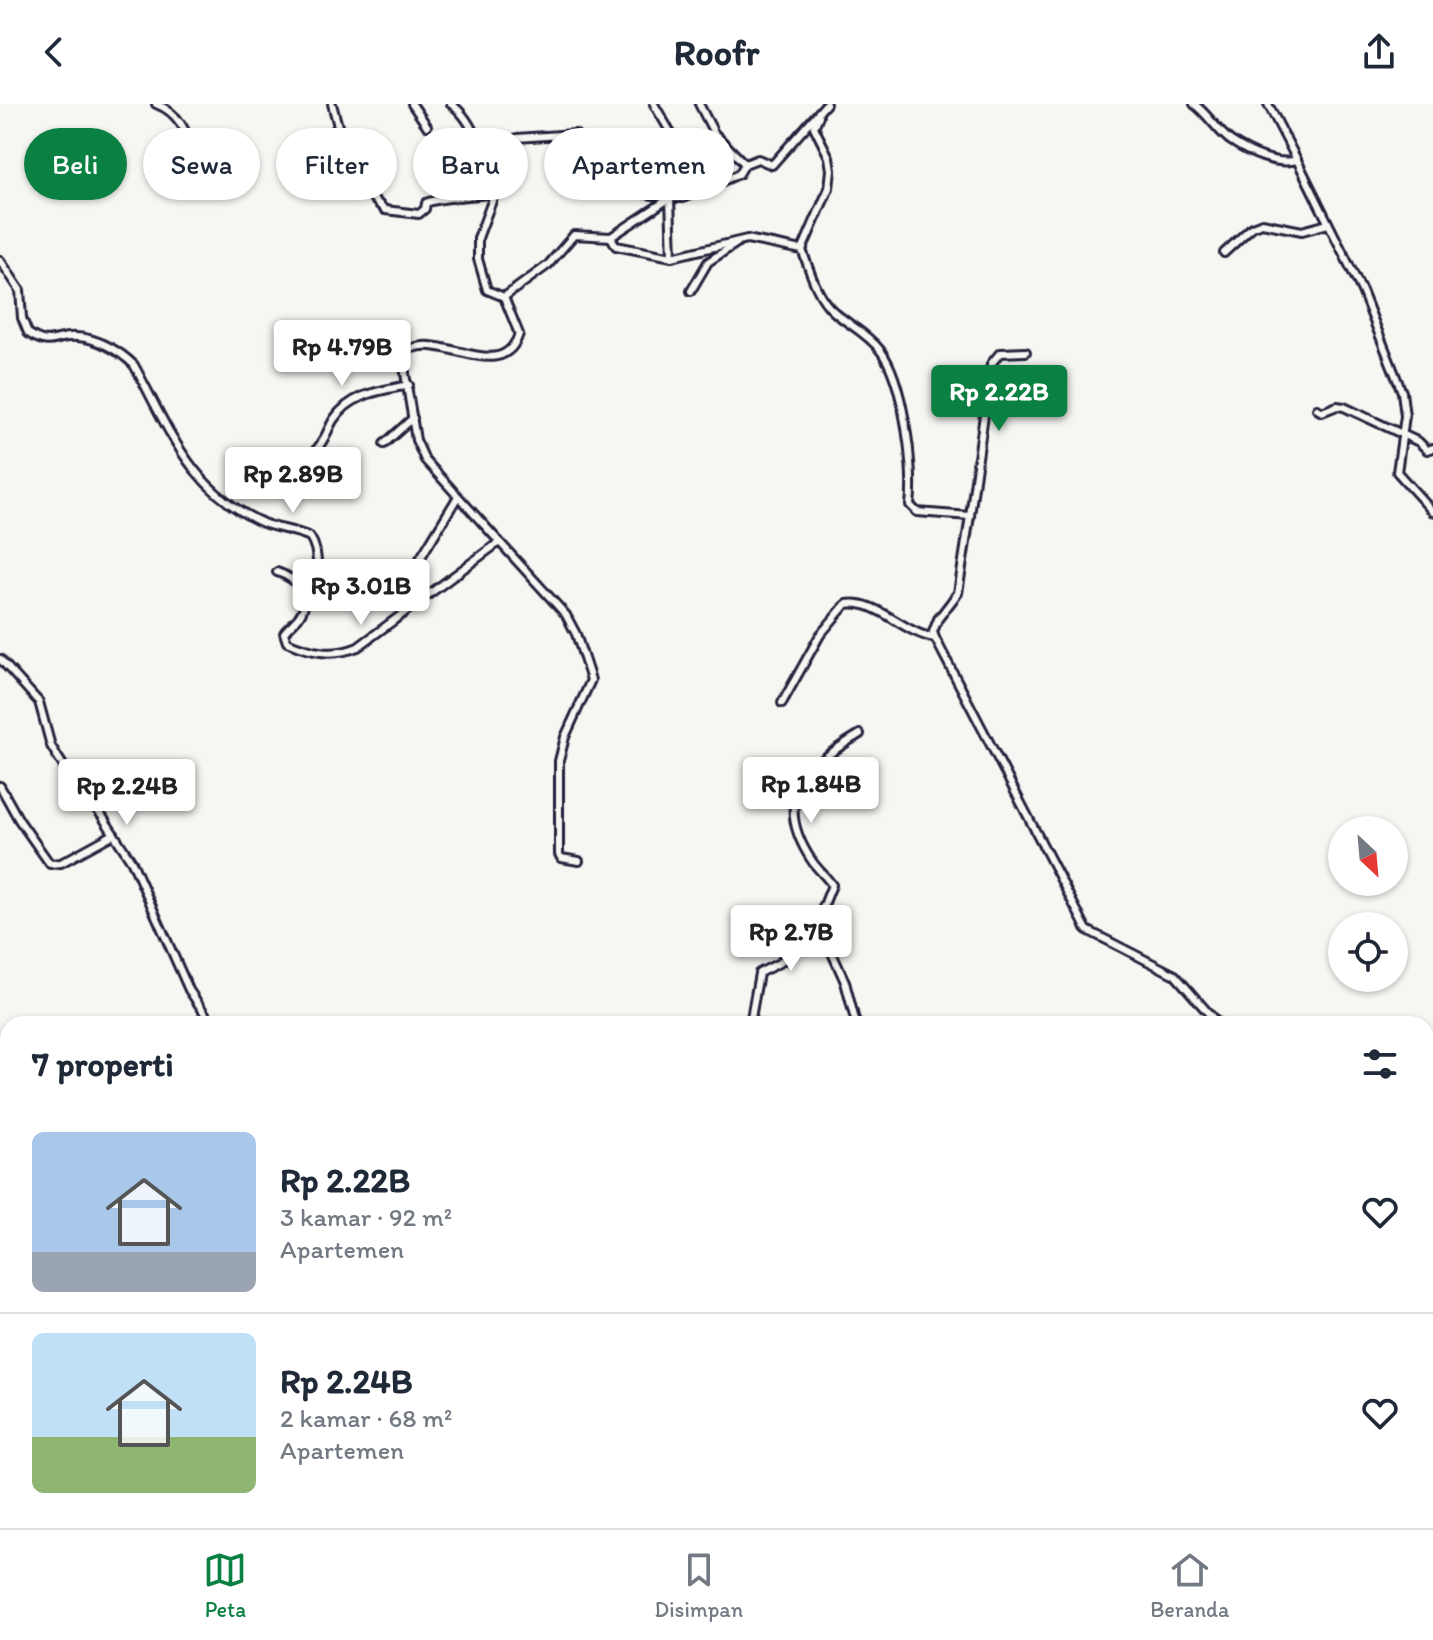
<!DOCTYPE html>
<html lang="id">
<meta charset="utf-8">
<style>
body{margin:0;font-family:Itim,sans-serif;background:#f2f2f3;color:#1f2937;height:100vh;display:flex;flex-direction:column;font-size:30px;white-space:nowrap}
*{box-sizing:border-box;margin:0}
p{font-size:26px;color:#747a83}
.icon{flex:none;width:44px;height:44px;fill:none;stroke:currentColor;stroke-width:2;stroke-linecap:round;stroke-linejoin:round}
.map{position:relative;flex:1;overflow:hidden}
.drawer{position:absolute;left:0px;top:912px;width:1434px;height:512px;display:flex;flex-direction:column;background:#fff;border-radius:24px 24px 0 0;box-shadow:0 2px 6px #0004}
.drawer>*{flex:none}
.banner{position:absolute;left:24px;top:24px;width:800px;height:72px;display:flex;gap:16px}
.needle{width:52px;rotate:154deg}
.fabs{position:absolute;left:1328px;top:712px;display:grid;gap:16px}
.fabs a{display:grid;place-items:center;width:80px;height:80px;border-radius:50%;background:#fff;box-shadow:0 2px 6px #0004;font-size:40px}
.price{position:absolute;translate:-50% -68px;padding:0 18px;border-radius:8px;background:#fff;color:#222;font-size:26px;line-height:52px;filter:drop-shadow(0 2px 4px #0008)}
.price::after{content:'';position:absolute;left:50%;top:48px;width:24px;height:18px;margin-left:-12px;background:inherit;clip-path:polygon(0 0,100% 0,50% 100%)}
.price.selected{background:#0b8043;color:#fff}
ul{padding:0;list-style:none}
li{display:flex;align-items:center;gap:24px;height:200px;padding:0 32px}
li+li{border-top:2px solid #e0e1e3}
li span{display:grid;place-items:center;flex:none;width:224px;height:160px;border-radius:12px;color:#555}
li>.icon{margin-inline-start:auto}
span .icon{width:96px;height:96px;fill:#fffc;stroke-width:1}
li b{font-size:34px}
h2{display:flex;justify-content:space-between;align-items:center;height:96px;padding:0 32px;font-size:34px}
.pill{padding:0 28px;border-radius:36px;background:#fff;box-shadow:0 2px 6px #0004;font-size:28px;line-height:72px}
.pill.selected{background:#0b8043;color:#fff}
header{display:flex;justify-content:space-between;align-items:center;height:104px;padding:0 32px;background:#fff;font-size:36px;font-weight:700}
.tabs{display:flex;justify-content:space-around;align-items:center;height:112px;border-top:2px solid #e0e1e3;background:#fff;font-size:22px;color:#747a83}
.tabs a{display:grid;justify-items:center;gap:4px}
.tabs .selected{color:#0b8043}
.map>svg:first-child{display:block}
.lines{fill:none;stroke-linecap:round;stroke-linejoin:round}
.street-casing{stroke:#22223b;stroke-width:12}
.street{stroke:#f6f6f2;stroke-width:6}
</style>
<header><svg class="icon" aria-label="back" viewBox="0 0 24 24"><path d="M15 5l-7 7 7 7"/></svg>Roofr<svg class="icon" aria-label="share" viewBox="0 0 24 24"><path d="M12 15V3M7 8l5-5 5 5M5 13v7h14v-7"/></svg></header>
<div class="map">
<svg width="1433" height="1424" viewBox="0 0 1433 1424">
<rect width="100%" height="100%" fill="#f6f6f2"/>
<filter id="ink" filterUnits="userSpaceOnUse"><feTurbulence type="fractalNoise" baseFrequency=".0125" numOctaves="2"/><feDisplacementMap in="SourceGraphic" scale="16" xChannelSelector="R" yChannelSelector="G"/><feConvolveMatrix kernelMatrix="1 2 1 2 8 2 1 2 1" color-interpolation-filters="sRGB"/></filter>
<g filter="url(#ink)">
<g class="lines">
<g class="street-casing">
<g id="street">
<path d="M156,0c29,11 33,38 45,66"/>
<path d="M332,0l6,22 -6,8c-1,20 37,62 53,76l34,4 6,-5 1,-6c12,-6 52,-7 69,-10"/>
<polyline points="412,0 427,22"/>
<path d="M451,0c26,18 34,60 40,89"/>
<path d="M654,0c13,25 43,60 24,88l5,6"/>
<polyline points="699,0 714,29 745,60"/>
<path d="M1194,0c14,10 23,27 37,37 18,12 46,25 66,19l-29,-56"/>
<polyline points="1297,56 1362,187 1402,288 1405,312 1397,368 1433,408"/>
<path d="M611,133l5,9 56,11 75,-18 55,11c8,20 14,45 30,60 15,14 35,23 48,40 23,29 35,118 30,155l7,7 53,4 -12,77 -20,26 -5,13 2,6 152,292 88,45 43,49"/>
<polyline points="802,146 829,84 831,66 829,53 814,23 819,12"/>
<polyline points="1224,149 1252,123 1262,119 1302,127 1328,120"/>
<path d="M0,156l20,30 2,28 6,15c24,16 26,2 49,4 20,1 43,14 57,28 36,66 56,125 129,158 15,6 32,7 47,14 15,23 -5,43 34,65h27l30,-12 56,-92"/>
<polyline points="691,187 708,158 737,139"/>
<polyline points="504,193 487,186 478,155 478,134 495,89 502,46 517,34 575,30 618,73 618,81 625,86 670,94 672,153"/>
<polyline points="1317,305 1322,308 1337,302 1344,303 1419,338 1427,346 1433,344"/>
<polyline points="384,340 413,314"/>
<path d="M314,348c11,-10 13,-22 20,-33 18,-26 46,-28 75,-34"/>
<polyline points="970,412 991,260 1000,249 1026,248"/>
<path d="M277,468c19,6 37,25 21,46 -5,6 -10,9 -14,15l3,9c25,11 46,15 71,5l140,-104"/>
<polyline points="293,474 315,465"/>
<polyline points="0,555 39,598 51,642 69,671 102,712 132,758 189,886 212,920"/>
<path d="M782,599l38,-68 26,-31c32,-5 56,29 89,34"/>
<polyline points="0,682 19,716 50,760 61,759 114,730"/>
<path d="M579,757l-18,-3 -2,-4v-93l6,-24 26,-57 -15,-46 -10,-19 -141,-155 -9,-20 -14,-85c30,-32 99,34 117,-21l-15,-37 44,-32 26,-30 37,2 59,-39h13l56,-24 6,-10 13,-5 14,6 54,-61"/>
<polyline points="816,813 845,878 856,920"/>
<path d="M750,920l9,-51 22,-11 41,-52 10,-25c-6,-9 -14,-15 -20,-24 -42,-63 -7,-94 48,-127"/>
<polyline points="0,1321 5,1348 8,1346"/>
<polyline points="0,1347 5,1348 8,1375"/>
<polyline points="49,1416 66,1424"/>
<polyline points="239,1416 242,1424"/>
<polyline points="697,1416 705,1424"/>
<polyline points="20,1424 38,1416"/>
</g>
</g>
<use href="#street" class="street"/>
</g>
</g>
</svg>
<div class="fabs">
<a><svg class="needle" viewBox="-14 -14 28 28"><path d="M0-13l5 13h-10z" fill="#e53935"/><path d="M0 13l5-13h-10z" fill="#747a83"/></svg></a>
<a><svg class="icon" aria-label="locate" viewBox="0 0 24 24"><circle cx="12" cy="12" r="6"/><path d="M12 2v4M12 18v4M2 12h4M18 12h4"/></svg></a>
</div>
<b class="price" style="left:342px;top:284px">Rp 4.79B</b>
<b class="price selected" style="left:999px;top:329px">Rp 2.22B</b>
<b class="price" style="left:293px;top:411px">Rp 2.89B</b>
<b class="price" style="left:361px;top:523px">Rp 3.01B</b>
<b class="price" style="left:811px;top:721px">Rp 1.84B</b>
<b class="price" style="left:127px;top:723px">Rp 2.24B</b>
<b class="price" style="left:791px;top:869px">Rp 2.7B</b>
<div class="banner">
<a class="pill selected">Beli</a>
<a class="pill">Sewa</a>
<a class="pill">Filter</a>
<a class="pill">Baru</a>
<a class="pill">Apartemen</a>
</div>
<section class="drawer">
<h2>7 properti<svg class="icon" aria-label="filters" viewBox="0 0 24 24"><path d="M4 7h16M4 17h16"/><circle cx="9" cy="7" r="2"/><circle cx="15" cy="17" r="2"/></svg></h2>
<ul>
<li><span style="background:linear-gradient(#a9c7e8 75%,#9aa5b1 0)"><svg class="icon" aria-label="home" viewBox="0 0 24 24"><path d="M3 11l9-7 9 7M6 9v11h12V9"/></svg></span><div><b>Rp 2.22B</b><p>3 kamar · 92 m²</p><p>Apartemen</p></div><svg class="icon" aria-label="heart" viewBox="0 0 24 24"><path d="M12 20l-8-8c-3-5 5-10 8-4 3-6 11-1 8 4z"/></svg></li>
<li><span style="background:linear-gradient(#bfe0f5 65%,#8fb573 0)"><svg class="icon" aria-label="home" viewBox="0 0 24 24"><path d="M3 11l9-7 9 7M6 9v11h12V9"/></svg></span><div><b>Rp 2.24B</b><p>2 kamar · 68 m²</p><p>Apartemen</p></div><svg class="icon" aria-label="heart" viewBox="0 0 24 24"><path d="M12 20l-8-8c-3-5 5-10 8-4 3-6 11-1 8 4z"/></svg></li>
</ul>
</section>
</div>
<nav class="tabs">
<a class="selected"><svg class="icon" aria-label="map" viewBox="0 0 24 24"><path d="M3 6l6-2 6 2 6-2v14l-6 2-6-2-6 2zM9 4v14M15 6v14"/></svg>Peta</a>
<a><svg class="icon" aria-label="saved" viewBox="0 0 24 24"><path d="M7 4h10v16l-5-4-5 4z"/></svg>Disimpan</a>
<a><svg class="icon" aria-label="home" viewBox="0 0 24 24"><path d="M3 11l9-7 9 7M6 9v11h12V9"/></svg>Beranda</a>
</nav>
